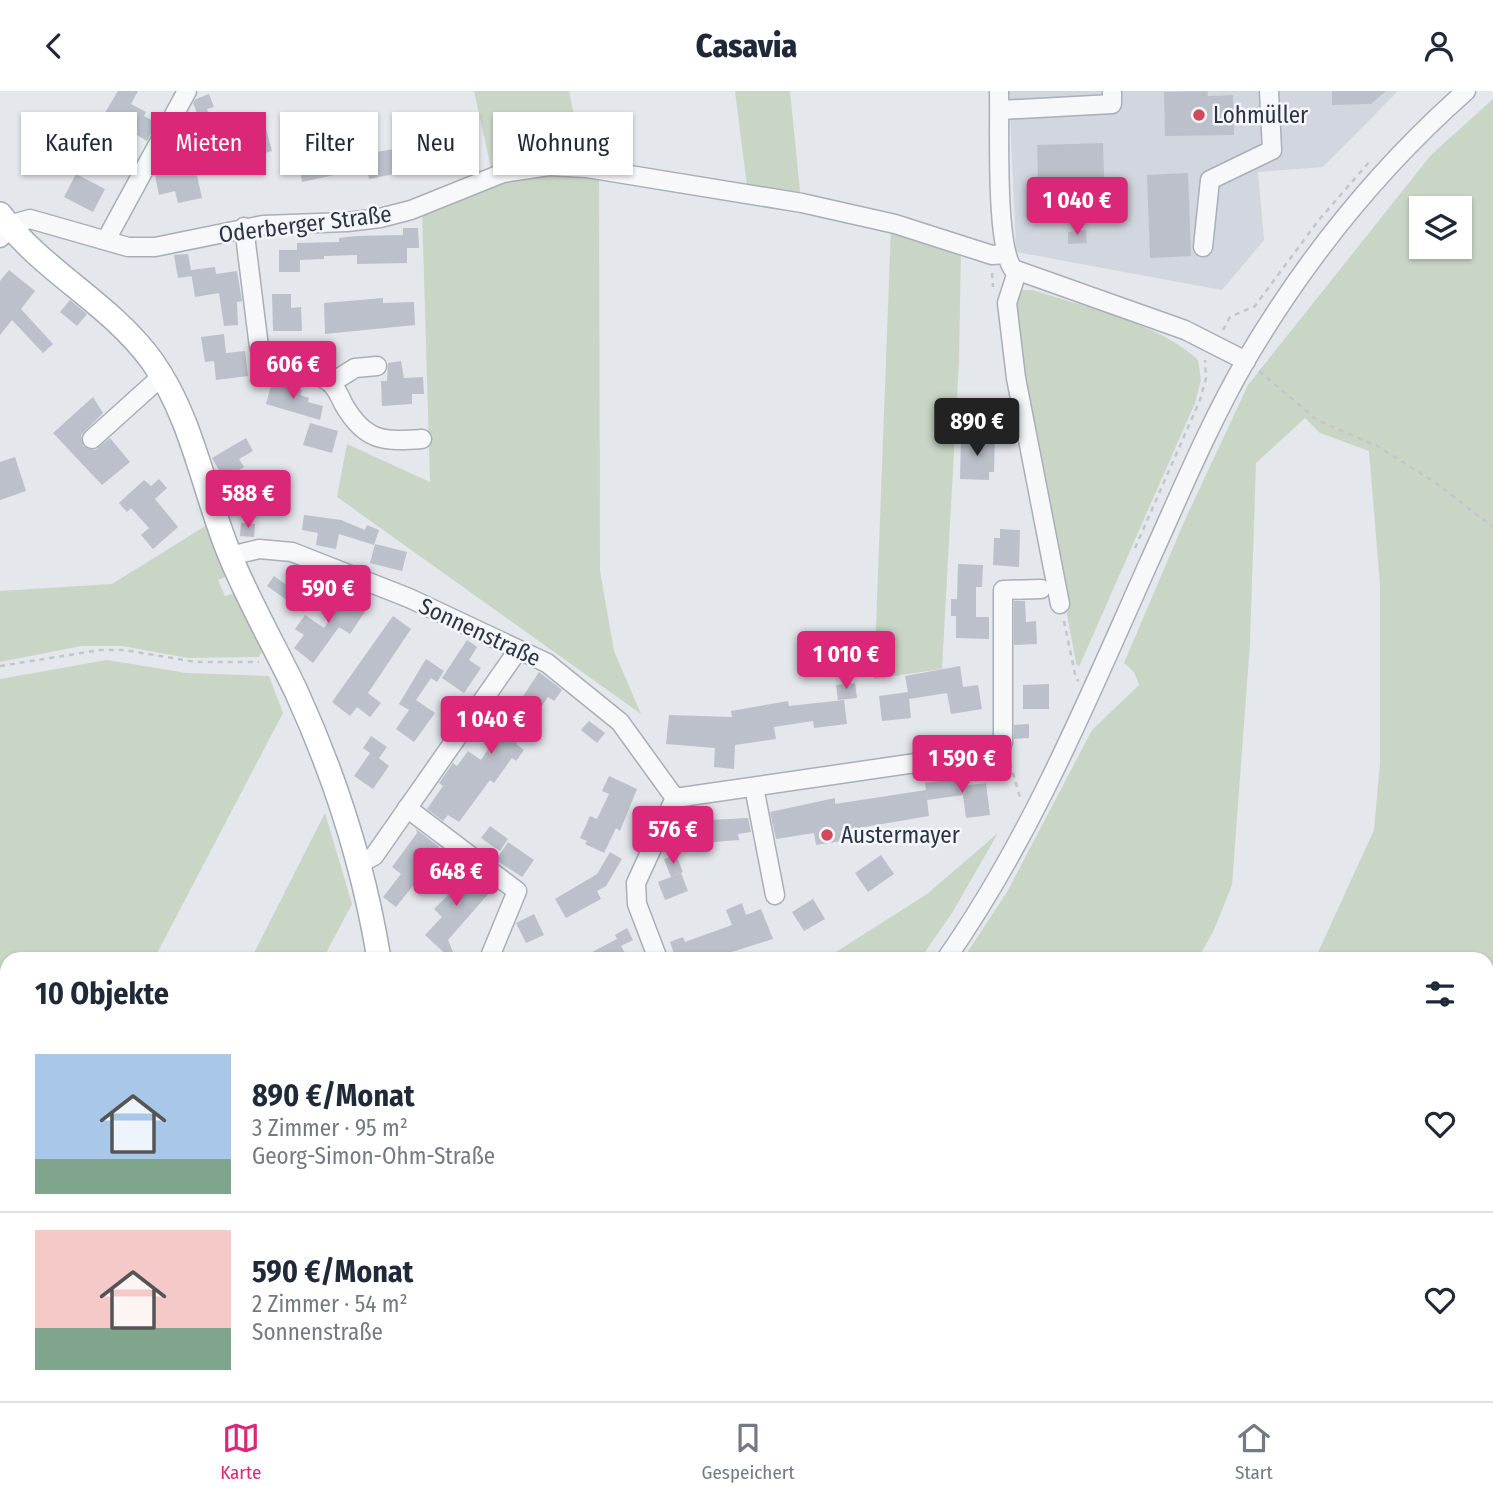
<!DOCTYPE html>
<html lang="de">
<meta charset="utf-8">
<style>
body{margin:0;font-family:"Fira Sans Condensed",sans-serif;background:#f2f2f3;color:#1f2937;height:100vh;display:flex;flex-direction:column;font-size:26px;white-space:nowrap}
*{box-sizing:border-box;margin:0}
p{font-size:23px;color:#747a83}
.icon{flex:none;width:38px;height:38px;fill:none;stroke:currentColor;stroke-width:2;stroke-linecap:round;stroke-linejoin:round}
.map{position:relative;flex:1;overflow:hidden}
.sheet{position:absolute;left:0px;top:861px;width:1494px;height:450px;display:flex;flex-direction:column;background:#fff;border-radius:21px 21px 0 0;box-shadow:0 2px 5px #0004}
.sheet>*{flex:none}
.guide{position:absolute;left:21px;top:21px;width:700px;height:63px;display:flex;gap:14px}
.fabs{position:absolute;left:1409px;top:105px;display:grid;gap:14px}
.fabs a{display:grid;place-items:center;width:63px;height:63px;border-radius:0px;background:#fff;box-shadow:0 2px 5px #0004;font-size:35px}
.price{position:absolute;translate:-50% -60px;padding:0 16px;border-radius:7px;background:#db2777;color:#fff;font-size:23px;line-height:46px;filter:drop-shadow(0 2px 4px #0008)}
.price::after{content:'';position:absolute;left:50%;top:42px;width:21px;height:16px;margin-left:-10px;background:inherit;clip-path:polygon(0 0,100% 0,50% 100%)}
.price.active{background:#222;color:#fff}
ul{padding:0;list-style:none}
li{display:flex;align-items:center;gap:21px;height:175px;padding:0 35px}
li+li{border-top:2px solid #e0e1e3}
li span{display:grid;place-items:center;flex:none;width:196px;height:140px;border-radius:0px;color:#555}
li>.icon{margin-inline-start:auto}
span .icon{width:84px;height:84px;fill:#fffc;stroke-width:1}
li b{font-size:30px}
h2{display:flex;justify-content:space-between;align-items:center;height:84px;padding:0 35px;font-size:30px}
.tag{padding:0 24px;border-radius:0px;background:#fff;box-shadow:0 2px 5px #0004;font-size:24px;line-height:63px}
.tag.active{background:#db2777;color:#fff}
header{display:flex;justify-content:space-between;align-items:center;height:91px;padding:0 35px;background:#fff;font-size:32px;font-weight:800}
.menu{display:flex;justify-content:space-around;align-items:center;height:98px;border-top:2px solid #e0e1e3;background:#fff;font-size:19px;color:#747a83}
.menu a{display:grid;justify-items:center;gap:4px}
.menu .active{color:#db2777}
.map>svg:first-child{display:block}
.built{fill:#d2d6de}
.green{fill:#c9d6c5;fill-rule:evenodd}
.building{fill:#bbc0ca}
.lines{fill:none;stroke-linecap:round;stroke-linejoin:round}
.minor-casing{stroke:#a9aeb7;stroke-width:21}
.major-casing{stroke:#a3abb8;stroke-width:26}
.path{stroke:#c2c5cb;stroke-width:2.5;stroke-dasharray:5 5;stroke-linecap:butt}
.minor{stroke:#f7f8fa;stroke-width:18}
.major{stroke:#fff;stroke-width:23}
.poi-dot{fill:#d1495b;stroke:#f4f6f9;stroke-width:2.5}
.labels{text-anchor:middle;stroke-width:5;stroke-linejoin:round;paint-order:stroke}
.poi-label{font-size:23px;fill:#2b3445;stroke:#f4f6f9;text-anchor:start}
.street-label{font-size:23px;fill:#2b3445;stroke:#f4f6f9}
</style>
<header><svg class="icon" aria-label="back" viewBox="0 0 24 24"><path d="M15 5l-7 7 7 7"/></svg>Casavia<svg class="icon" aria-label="person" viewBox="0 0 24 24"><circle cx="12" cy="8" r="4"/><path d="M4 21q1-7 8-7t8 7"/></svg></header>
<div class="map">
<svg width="1493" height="1310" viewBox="0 0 1493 1310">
<rect width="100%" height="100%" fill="#e4e7ec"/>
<polygon class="built" points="1009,0 1398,0 1323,76 1258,81 1264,149 1222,199 1016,161"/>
<g class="green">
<polygon points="474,0 569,0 585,79 493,86"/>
<polygon points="735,0 790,0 801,111 748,103"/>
<path d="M1493,8v1302h-190l3,-6h182v-436h-173l59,-129 6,-67v-178l-11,-134 -49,-18 -15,-15 -49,45 -6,180 -18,242 -18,45 -16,29h-235l44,-67 85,-162 47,-45 -5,-13 -10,-9 60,-141 64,-137 183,-230zM1421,117h39v39h-39z"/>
<polygon points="527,81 599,82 600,480 614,560 641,623 337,406 347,353 430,391 422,119"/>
<polygon points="891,136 961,157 959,270 942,578 874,588"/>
<path d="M1021,199h12c51,17 126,33 165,70l3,20 -6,23 -116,264 -3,-4 -42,-226 -19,-134z"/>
<polygon points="207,434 227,485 218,489 225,505 235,502 262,560 259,566 188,567 122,555 81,555 0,571 0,500 112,493"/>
<polygon points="107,569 186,582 269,585 283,622 154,868 7,868 7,1304 23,1304 20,1310 0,1310 0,588"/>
<polygon points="325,722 352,813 323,868 251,868"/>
<polygon points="998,742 952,822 920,868 825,868 927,803"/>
<polygon points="31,1304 292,1304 285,1310 28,1310"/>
</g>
<g class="building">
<polygon points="118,0 138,0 131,13 146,21 144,25 157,32 147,50 117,32 107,51 92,43"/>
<polygon points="1207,0 1208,5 1233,4 1234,44 1165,45 1164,1"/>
<polygon points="1332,0 1386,0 1371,13 1332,14"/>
<polygon points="209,3 214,16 207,18 218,46 194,55 184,29 197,22 193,12 196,8"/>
<polygon points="266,38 272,60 244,68 240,54 229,60 224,43 236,40 238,47"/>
<polygon points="77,51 94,59 81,84 65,75"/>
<polygon points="1103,52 1104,87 1038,89 1037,54"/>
<polygon points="395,58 399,82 369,88 367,77 302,91 297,67 329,62 330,68"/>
<polygon points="194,71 202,107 178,112 175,100 159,104 155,84 171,81 170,76"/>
<polygon points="1188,82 1191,165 1150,167 1147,84"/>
<polygon points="76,83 105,98 93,121 64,106"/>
<polygon points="403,137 418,137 419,157 407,157 407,172 357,173 357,164 324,165 324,168 300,169 300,181 279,181 279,159 297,159 297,152 339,151 339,147 356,145 403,144"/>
<polygon points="1086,139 1087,152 1068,153 1068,141"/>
<polygon points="188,163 191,179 215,176 216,183 237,180 242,210 237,211 238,234 224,235 219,202 195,206 191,181 192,185 178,187 174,164"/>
<polygon points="9,179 35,200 21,218 53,253 43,262 12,229 0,244 0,190"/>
<polygon points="272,203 291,203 291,217 301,216 302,240 273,240"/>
<polygon points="383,207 383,212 414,211 415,234 325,243 324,212"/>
<polygon points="70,209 87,223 77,235 60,221"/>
<polygon points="224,243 226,262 245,260 248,285 216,289 214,270 205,271 201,246"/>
<polygon points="401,270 404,287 423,286 424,303 412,303 412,313 382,315 381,290 387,290 388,272"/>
<polygon points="272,291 302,299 300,304 309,307 308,311 323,315 320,329 266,313"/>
<polygon points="93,306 103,322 81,344 83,355 95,359 110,347 130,371 102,394 53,342"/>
<polygon points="310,332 338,340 332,362 303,354"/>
<polygon points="961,346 995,347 994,381 989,381 989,389 960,388"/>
<polygon points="246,347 253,360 239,368 244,376 224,388 212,367"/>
<polygon points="15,366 26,400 0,409 0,371"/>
<polygon points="159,388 167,397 155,408 178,436 153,458 141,444 149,437 131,417 127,421 119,412 144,389 151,395"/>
<polygon points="304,424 341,429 365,439 367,434 379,439 374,454 339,443 336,458 316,454 318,442 302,439"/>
<polygon points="241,432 255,433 254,446 240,445"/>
<polygon points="1000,438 1020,439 1019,476 993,474 994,447 1000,447"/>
<polygon points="375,453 407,461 402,480 370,472"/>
<polygon points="958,473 983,474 982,496 976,496 976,526 989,526 989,548 956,547 956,525 951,525 951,508 957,508"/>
<polygon points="295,478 316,493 305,508 311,512 304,521 267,495 274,485 285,493"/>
<polygon points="336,493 348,501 344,507 366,519 350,543 339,536 313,572 294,557 304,544 295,538 305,524 324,537 339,514 327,506"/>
<polygon points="1014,510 1025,510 1026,531 1036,530 1037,553 1014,554"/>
<polygon points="393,525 411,538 368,602 381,612 370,626 357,616 350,625 332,611"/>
<polygon points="467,549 477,556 469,569 481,577 464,602 442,587"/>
<polygon points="426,568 444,580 437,591 431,587 416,609 435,622 414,651 396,638 409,619 399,613"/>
<polygon points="960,575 963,596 978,594 982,618 951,623 947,602 909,608 911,627 882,630 879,605 908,601 905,585"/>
<polygon points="539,581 562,599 554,610 548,606 516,653 524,659 516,670 512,667 494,692 490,689 459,731 448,724 443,730 427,718 443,695 439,692 453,672 457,675 468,660 481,669"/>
<polygon points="855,592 857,607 838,609 836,594"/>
<polygon points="1049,593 1049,618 1023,618 1023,594"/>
<polygon points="844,609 847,633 814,637 813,630 774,636 776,648 735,654 734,678 714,676 715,657 666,653 669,624 732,626 731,620 788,610 789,615"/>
<polygon points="589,630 605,642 597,652 581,639"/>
<polygon points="1029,633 1029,647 1014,648 1014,634"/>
<polygon points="371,645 387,656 379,667 389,675 373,698 354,685 370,662 363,657"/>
<polygon points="609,685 637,698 620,740 616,737 604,762 585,753 587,750 580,747 590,725 597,728 609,703 602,700"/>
<polygon points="960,687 962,695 986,692 990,724 966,727 963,704 927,709 925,692"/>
<polygon points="926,699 929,725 841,740 842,750 816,754 814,742 776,748 770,721 835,707 835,713"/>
<polygon points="709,725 709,729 748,727 751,741 738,743 739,749 689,753 685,728"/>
<polygon points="490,735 508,748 500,760 481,747"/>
<polygon points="416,738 439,756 436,760 439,762 396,816 383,806 401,783 392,776 417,742"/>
<polygon points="508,751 534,769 522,786 496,769"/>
<polygon points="610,761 622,768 606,795 597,800 601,808 566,827 555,808 597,783"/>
<polygon points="676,764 683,781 671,786 664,768"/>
<polygon points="881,764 894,783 868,801 855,782"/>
<polygon points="452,772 467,781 489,802 448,849 456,868 451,868 425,844 442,826 434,818 459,793 445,783"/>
<polygon points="681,782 688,800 665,809 658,791"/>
<polygon points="813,808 825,828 804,840 792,821"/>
<polygon points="742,812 746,824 761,818 773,848 710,868 689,868 688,864 676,868 670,851 683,846 685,851 732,834 726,819"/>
<polygon points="534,823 544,844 526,852 516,832"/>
<polygon points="627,837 633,849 621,855 628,868 579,868 617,848 615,844"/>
</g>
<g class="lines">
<g class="minor-casing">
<g id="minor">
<path d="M999,0c1,35 -4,154 14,178l172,61 61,31"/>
<polyline points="1000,19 1112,13 1112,0"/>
<path d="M244,136l15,120c20,34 46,15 70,35 7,5 11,15 15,23 21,36 39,37 78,34"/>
<polyline points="0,147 16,132 30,128 128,156 155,156 263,134 347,131 380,127 411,119 503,82 549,75 587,77 802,112 895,133 992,164 1006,163"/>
<polyline points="106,149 187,0"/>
<polyline points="1203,156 1210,89 1272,59 1269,0"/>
<polyline points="1017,181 1007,212 1016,287 1060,513"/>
<polyline points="331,292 355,277 377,275"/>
<polyline points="92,348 162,285"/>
<polyline points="230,465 259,458 292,461 409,507 547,572 620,631 675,707 636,792 637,813 658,868"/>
<polyline points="754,696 775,804"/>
<polyline points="675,707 998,660 1003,651 1003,499 1041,498"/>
<polyline points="407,717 517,800 489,868"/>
<polyline points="359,773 374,765 518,559"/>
<path d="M946,868c86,-123 143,-263 204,-399 31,-68 59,-136 96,-200 59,-100 134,-193 220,-269"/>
<polyline points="466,1304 468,1310"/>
<polyline points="966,1304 967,1310"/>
</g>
</g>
<g class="major-casing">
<g id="major">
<path d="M0,123c42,57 110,89 152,147 40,56 51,128 77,192 19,47 45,92 67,138 39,85 68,176 83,268"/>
<polyline points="312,1310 320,1304"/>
</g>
</g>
<g class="path">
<polyline points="992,182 993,196"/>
<polyline points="1223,239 1230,226 1255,215 1318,130 1370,70"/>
<polyline points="1259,280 1317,329 1377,355 1436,392 1493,436"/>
<polyline points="1135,457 1200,309 1206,287 1205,269"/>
<polyline points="1064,530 1076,588 1079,590"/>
<polyline points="0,575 100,559 124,559 196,571 259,571"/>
<polyline points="1010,672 1021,710"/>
<polyline points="487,1304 489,1310"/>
<polyline points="668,1304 683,1310"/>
<polyline points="341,1310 350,1304"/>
<polyline points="837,1310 840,1304"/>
</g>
<use href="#minor" class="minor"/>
<use href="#major" class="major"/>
</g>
<g class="poi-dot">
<circle cx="1199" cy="24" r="7"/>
<circle cx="827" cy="744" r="7"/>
</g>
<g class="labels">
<g class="poi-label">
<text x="1213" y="32">Lohmüller</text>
<text x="841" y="752">Austermayer</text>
</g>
<g class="street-label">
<text transform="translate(305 133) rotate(-7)" y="8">Oderberger Straße</text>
<text transform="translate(480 541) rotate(25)" y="8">Sonnenstraße</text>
</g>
</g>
</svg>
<div class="fabs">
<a><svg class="icon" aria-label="layers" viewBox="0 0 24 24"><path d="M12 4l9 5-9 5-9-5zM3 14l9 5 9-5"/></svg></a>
</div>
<b class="price" style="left:1077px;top:146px">1 040 €</b>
<b class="price" style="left:293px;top:310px">606 €</b>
<b class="price active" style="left:977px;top:367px">890 €</b>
<b class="price" style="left:248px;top:439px">588 €</b>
<b class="price" style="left:328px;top:534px">590 €</b>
<b class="price" style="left:846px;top:600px">1 010 €</b>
<b class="price" style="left:491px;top:665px">1 040 €</b>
<b class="price" style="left:962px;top:704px">1 590 €</b>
<b class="price" style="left:673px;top:775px">576 €</b>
<b class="price" style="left:456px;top:817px">648 €</b>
<div class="guide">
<a class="tag">Kaufen</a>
<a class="tag active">Mieten</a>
<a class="tag">Filter</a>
<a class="tag">Neu</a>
<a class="tag">Wohnung</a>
</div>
<section class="sheet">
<h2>10 Objekte<svg class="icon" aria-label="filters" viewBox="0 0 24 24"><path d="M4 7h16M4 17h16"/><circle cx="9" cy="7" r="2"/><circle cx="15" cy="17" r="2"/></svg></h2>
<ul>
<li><span style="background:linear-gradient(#a9c7e8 75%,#7fa58c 0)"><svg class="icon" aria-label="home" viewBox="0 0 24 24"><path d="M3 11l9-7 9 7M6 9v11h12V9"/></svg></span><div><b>890 €/Monat</b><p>3 Zimmer · 95 m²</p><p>Georg-Simon-Ohm-Straße</p></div><svg class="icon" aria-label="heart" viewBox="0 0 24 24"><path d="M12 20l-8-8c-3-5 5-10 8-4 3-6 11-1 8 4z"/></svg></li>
<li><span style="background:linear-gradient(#f6c9c9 70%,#7fa58c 0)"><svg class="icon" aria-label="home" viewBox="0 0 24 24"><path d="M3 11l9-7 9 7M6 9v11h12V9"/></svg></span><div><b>590 €/Monat</b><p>2 Zimmer · 54 m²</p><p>Sonnenstraße</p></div><svg class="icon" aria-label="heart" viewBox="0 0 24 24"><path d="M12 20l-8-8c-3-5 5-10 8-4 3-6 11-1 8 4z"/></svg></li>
</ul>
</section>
</div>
<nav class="menu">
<a class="active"><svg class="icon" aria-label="map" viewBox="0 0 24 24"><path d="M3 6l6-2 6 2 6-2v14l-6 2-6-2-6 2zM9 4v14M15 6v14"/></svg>Karte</a>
<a><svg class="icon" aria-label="saved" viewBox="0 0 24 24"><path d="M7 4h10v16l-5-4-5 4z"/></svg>Gespeichert</a>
<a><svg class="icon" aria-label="home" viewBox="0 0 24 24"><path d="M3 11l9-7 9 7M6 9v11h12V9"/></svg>Start</a>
</nav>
